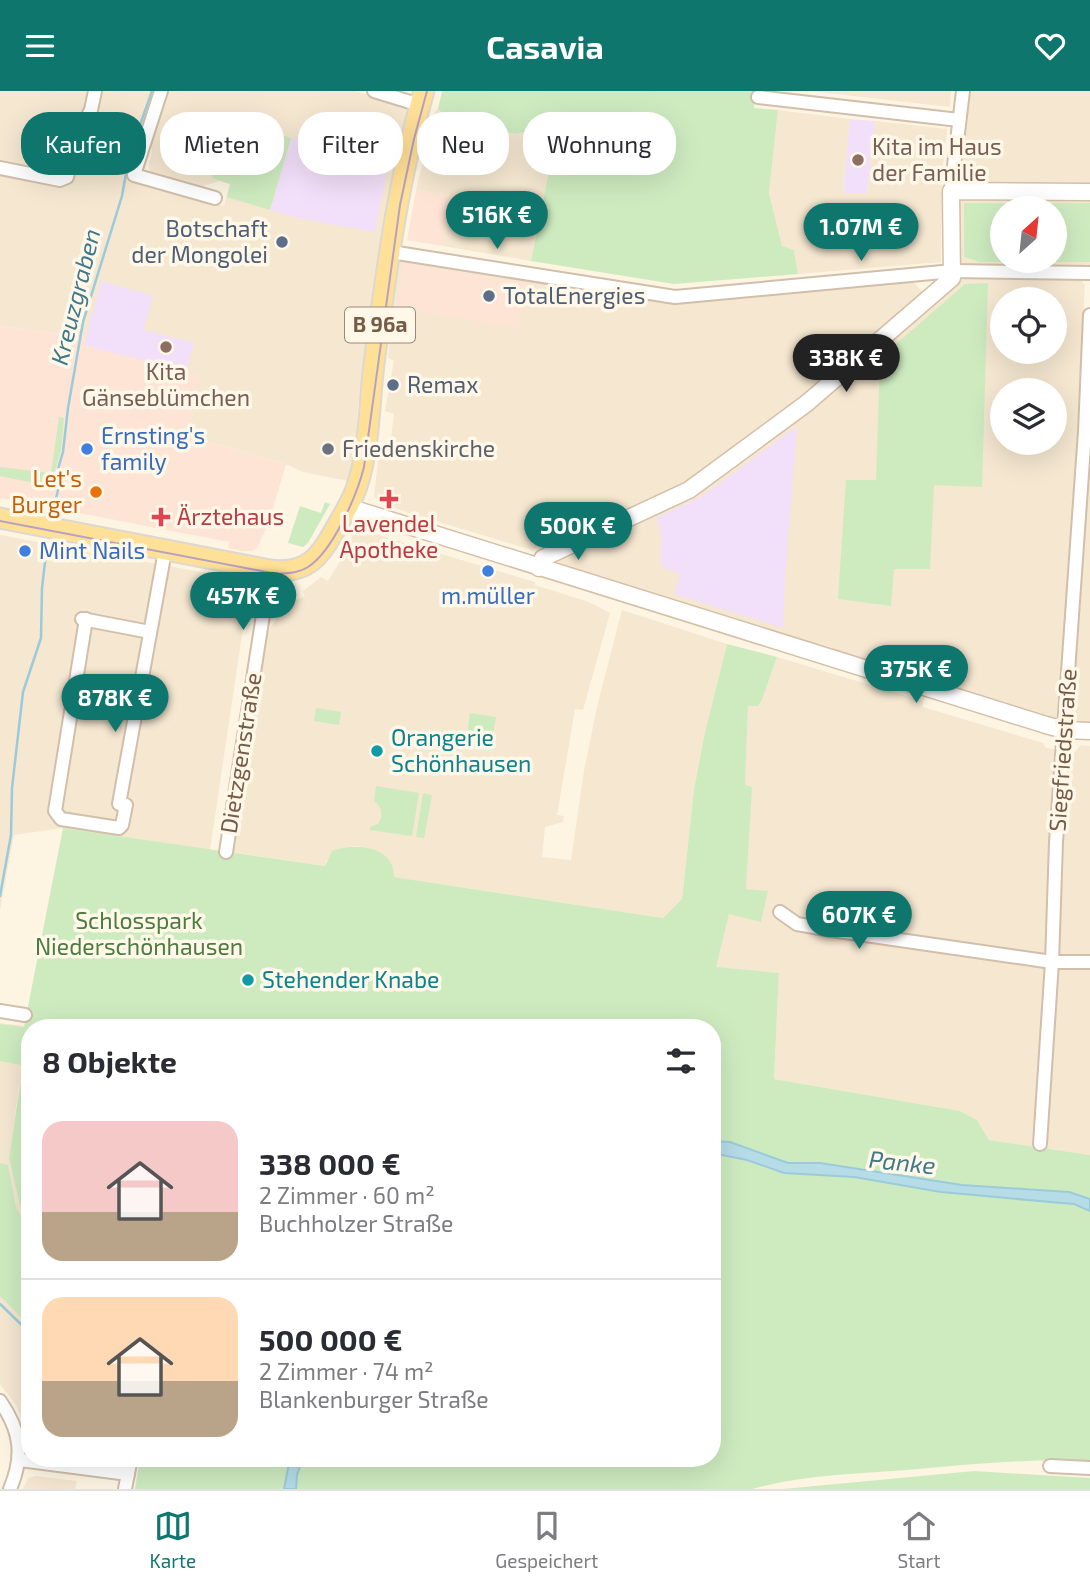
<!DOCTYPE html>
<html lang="de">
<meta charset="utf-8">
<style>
body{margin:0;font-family:"Exo 2",sans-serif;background:#f2f2f3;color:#2b2b33;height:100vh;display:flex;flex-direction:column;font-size:26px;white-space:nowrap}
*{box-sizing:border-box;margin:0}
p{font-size:23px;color:#7c7c81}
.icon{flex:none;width:38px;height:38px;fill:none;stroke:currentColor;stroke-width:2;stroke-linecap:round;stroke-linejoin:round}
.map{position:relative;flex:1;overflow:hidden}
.side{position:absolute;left:21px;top:928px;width:700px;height:448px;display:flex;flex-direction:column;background:#fff;border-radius:28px;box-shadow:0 7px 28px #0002}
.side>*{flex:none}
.top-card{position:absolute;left:21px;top:21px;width:700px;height:63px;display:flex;gap:14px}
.needle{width:46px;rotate:27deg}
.fabs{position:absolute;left:990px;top:105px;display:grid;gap:14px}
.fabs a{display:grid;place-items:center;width:77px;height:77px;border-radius:50%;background:#fff;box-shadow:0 7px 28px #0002;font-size:35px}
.price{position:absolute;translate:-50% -60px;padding:0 16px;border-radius:24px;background:#0f766e;color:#fff;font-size:23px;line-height:46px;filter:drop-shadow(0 2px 4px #0008)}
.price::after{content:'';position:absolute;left:50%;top:42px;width:21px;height:16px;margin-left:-10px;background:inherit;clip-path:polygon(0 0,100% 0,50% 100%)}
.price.active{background:#222;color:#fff}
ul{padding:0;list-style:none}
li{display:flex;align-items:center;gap:21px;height:175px;padding:0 21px}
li+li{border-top:2px solid #e1e1e2}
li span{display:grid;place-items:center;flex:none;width:196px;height:140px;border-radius:21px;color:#555}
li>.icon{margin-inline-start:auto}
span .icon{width:84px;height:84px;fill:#fffc;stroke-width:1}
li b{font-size:30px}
h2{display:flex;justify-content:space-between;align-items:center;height:84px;padding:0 21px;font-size:30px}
.pill{padding:0 24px;border-radius:28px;background:#fff;box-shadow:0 7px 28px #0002;font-size:24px;line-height:63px}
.pill.active{background:#0f766e;color:#fff}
header{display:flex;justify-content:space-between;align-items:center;height:91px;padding:0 21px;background:#0f766e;color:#fff;font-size:32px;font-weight:700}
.tabs{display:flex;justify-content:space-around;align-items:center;height:98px;border-top:2px solid #e1e1e2;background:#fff;font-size:19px;color:#7c7c81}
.tabs a{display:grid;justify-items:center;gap:4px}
.tabs .active{color:#0f766e}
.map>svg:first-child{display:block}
.residential{fill:#f5e7d0;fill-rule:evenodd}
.commercial{fill:#fee4d5}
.education{fill:#f2dff9}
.green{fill:#ceebc0;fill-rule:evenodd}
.water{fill:#b6dce7;stroke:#9bcbda;stroke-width:2}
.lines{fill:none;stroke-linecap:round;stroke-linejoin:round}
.stream{stroke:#9bcbda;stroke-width:2.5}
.street-casing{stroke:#d1bfab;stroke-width:16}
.secondary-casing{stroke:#d4bfa8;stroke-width:19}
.primary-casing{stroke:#ded8d3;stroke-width:23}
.street{stroke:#fff;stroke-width:12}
.secondary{stroke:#fff;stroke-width:16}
.primary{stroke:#ffe097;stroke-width:19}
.tram{stroke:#b8a0c7;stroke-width:2}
.education-dot{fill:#8d6e63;stroke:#fff8e9;stroke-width:2.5}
.service-dot{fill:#5c6f8a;stroke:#fff8e9;stroke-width:2.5}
.shop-dot{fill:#3f7fe0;stroke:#fff8e9;stroke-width:2.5}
.worship-dot{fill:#6b7280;stroke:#fff8e9;stroke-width:2.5}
.food-dot{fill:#e8710a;stroke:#fff8e9;stroke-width:2.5}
.health-dot{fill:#e0444e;stroke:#fff8e9;stroke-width:2.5}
.culture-dot{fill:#0f9aa8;stroke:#fff8e9;stroke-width:2.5}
.labels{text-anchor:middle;stroke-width:7;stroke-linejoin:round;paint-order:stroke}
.shield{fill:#fff8e9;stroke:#9f8a78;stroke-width:2}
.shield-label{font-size:21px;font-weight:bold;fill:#765b47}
.education-label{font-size:23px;fill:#785e54;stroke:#fff8e9;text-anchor:start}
.service-label{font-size:23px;fill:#4e5e75;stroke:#fff8e9;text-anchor:start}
.shop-label{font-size:23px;fill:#366cbe;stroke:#fff8e9;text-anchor:start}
.worship-label{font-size:23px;fill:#5b616d;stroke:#fff8e9;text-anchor:start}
.food-label{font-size:23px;fill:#c56008;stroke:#fff8e9;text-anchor:end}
.health-label{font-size:23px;fill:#be3a42;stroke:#fff8e9;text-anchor:start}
.culture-label{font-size:23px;fill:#0d838f;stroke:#fff8e9;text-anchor:start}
.street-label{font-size:23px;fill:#765b47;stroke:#fff8e9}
.park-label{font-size:23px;fill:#4c7c3f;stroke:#fff8e9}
.water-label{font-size:24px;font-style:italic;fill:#40798b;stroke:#fff8e9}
</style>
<header><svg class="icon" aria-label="menu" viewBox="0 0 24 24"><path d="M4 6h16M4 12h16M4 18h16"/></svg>Casavia<svg class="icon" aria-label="heart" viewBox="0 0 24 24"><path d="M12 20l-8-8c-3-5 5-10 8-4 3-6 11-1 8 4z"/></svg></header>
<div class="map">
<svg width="1090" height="1398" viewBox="0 0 1090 1398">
<rect width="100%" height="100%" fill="#fdf5e2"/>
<g class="residential">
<polygon points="0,0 158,0 130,87 224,115 230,93 220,90 197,97 150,82 149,73 152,59 149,50 163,0 355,0 407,17 408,21 392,95 358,316 354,372 348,390 303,381 283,372 188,345 199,285 84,254 85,246 0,235"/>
<polygon points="810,0 951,0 950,16"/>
<polygon points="969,0 1090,0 1090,95 959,92"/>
<polygon points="438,18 446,25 515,43 536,38 557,40 531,170 443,155 450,115 456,106 416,99 435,21"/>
<polygon points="778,19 850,28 843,102 867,102 875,30 947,38 942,84 941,171 798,183 794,159 782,156 769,102"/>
<path d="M961,107h129v69l-121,-1 -7,-3 -3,-2v-59zM1003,117h52v53h-52z"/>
<polygon points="404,166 672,212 913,190 923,202 810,302 689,392 532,459 409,422 378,410 374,405 379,362 389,363 394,323 385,320 394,270 388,267 397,170"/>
<path d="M965,188h115l5,6 -24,427 -4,6 -43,-10 -3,-4 -26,-8 -4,2 -25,-8 -3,-4 -18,-6 -4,2 -24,-7 -2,-5 -8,-2 -5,2 -58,-18 -1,-4 -6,-2 -8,-2 -5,2 -109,-37 -39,-9 -108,-34 1,-8 144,-68 136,-103 118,-105zM1003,208h52v53h-52zM1003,299h52v53h-52z"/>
<polygon points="1090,293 1090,631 1077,631 1070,624"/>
<polygon points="358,438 535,491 535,494 589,511 610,522 583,619 575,618 557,724 564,725 563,731 545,736 542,766 571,769 584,680 597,616 622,519 727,553 705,641 694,698 682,808 663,827 394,786 394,780 377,760 358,755 340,757 326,770 325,775 230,761 268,540 286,514 305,505 303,500 321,486 328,490 349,456 354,440"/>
<polygon points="0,444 250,490 210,759 63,737 14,744 0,819"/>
<polygon points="777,566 923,610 923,616 1043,652 1046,657 1075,661 1081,654 1090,655 1090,1064 989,1049 977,1029 960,1020 774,988 779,882 715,877 729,823 740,808 748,614 758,615 762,609"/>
<polygon points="0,932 24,935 17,973 26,974 23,995 19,995 9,1067 20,1115 30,1134 28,1199 30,1200 30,1347 16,1314 0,1293"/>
<polygon points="36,1385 77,1390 75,1398 23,1398 28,1387"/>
</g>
<g class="commercial">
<polygon points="416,99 456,106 454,115 450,115 443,155 407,149"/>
<polygon points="403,172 527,192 518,237 396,217"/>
<polygon points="0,235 85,246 84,254 200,285 188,345 286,373 269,431 257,457 252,460 242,460 228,457 229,451 1,407 0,410"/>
</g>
<g class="education">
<polygon points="850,28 875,30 867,102 843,102"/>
<polygon points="291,47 388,73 375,141 297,127 270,119"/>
<polygon points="101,190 153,205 144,239 194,252 186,281 84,254"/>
<polygon points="797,335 785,488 783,537 674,503 680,483 661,476 661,441 656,427 701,406"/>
</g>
<g class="green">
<polygon points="442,0 756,0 754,17 778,19 769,102 782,155 794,159 798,183 674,193 531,170 557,40 536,38 515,43 446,25 438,18"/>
<polygon points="230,28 291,47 270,119 227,106 230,93 212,87"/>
<path d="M964,112h126v59h-110l-16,-5zM1003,117h52v53h-52z"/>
<polygon points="988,192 982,396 934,394 930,478 894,478 891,515 838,508 846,389 876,389 880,267 965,193"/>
<polygon points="59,326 64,327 61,361 53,385 53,396 0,385 0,376 51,382"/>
<polygon points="325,411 330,413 308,452 303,456 288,452 300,415 321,422"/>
<path d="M727,553l50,13 -15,43 -4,6h-10l-3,79 7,2 -6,102 22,2 -7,31 -32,-8 -13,53 63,6 -5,106 186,32 17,9 12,20 101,15v306c-61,-3 -122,4 -183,9 -52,4 -105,5 -155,19h-617l5,-31h572v-431h-682v198l-10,-19 -11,-48 11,-73h3l3,-19 -26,-5v-37l24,3 39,-199 262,38 7,-15c22,-9 63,-5 62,26l269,41 19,-19 12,-110 11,-57z"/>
<polygon points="316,617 341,621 339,634 314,630"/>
<polygon points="470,622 496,626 491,654 466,650"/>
<path d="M376,695l43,7 -7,43 -42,-6v-3l8,-3c6,-9 4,-18 -4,-23z"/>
<polygon points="423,702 432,704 424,747 416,746"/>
<polygon points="0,1072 8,1074 16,1117 30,1138 30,1166 23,1228 0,1205"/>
<polygon points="974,1380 1090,1387 1090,1398 783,1398"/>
</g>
<g class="water">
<polygon points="712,1050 730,1051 788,1072 820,1072 962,1094 1069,1101 1090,1108 1090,1120 1074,1113 1061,1112 941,1101 854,1086 784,1082 747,1069 712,1062"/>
<polygon points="290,1367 303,1367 297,1384 296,1398 284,1398"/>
</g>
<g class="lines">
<g class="stream">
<polyline points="52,424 58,399 58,378 63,361 68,317 83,231 122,105 129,65 152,0"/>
<polyline points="0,805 11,744 12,697 23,601 41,547 42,497 47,454"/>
<polyline points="0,1213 30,1242"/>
</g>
<g class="street-casing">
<g id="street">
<polyline points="161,0 134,84 215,107"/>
<polyline points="374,0 420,14"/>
<polyline points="758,6 959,29"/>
<polyline points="0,77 60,89 67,86 77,45 91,19 95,0"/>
<polyline points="951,100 963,0"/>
<polyline points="391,161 675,206 953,180 1090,182"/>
<polyline points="82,528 150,541"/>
<polyline points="86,528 55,720 61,728 119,737 122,734 126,714 119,713 165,460"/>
<polyline points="226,761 270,479"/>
<polyline points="780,821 797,833 831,839 1052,871 1090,871"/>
<polyline points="0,920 25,924"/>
<polyline points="1040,1053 1052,871 1056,751 1085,340 1090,224"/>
<path d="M0,1310c21,30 24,55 10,88"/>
<polyline points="20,1369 128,1383"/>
<polyline points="1050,1375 1090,1377"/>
<polyline points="125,1398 131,1367"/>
</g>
</g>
<g class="secondary-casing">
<g id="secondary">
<polyline points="348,416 1046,634 1064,639 1090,640"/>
<polyline points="539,477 543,467 689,399 807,312 952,187 951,100 1090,101"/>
</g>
</g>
<g class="primary-casing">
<path id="primary" d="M0,427l270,52c39,5 51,-15 68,-46 7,-12 15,-25 19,-38 13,-39 12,-82 17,-122 12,-91 24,-184 50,-273"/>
</g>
<use href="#street" class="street"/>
<use href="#secondary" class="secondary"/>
<use href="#primary" class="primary"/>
<path class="tram" d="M0,430l277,53c11,-1 22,-1 31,-7 25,-16 49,-72 56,-100l36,-262 14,-66 13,-48"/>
</g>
<g class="education-dot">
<circle cx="858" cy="69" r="7"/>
<circle cx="166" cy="256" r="7"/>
</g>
<g class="service-dot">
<circle cx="282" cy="151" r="7"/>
<circle cx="489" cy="205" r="7"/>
<circle cx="393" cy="294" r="7"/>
</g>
<g class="shop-dot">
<circle cx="87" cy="358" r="7"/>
<circle cx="25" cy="460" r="7"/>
<circle cx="488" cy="480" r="7"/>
</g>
<circle class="worship-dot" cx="328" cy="358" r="7"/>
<circle class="food-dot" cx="96" cy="401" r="7"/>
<g class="health-dot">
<path d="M385.5 397.5h7v7h7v7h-7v7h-7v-7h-7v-7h7z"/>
<path d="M157.5 415.5h7v7h7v7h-7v7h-7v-7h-7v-7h7z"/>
</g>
<g class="culture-dot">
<circle cx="377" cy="660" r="7"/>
<circle cx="248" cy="889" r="7"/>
</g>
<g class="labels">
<rect class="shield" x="345" y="216.5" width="70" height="35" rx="5"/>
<g class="shield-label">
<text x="380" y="241">B 96a</text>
</g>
<g class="education-label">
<text x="872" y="64">Kita im Haus<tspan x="872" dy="26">der Familie</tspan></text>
<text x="166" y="289" text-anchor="middle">Kita<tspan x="166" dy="26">Gänseblümchen</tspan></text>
</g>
<g class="service-label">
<text x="268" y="146" text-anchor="end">Botschaft<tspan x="268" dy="26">der Mongolei</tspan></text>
<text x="503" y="213">TotalEnergies</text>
<text x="407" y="302">Remax</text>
</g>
<g class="shop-label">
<text x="101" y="353">Ernsting's<tspan x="101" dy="26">family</tspan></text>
<text x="39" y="468">Mint Nails</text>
<text x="488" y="513" text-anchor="middle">m.müller</text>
</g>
<g class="worship-label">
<text x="342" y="366">Friedenskirche</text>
</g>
<g class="food-label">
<text x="82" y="396">Let's<tspan x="82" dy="26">Burger</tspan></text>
</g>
<g class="health-label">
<text x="177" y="434">Ärztehaus</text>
<text x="389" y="441" text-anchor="middle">Lavendel<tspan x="389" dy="26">Apotheke</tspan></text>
</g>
<g class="culture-label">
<text x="391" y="655">Orangerie<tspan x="391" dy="26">Schönhausen</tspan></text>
<text x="262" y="897">Stehender Knabe</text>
</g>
<g class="street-label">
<text transform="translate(1063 659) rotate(-86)" y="8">Siegfriedstraße</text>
<text transform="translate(241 662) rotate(-81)" y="8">Dietzgenstraße</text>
</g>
<g class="park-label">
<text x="139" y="838">Schlosspark<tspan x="139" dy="26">Niederschönhausen</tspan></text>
</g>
<g class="water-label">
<text transform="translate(76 206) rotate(-76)" y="8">Kreuzgraben</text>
<text transform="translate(902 1072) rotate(6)" y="8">Panke</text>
</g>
</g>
</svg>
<div class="fabs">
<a><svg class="needle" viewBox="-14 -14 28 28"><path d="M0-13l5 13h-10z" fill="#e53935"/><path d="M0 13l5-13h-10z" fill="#7c7c81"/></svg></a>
<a><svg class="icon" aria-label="locate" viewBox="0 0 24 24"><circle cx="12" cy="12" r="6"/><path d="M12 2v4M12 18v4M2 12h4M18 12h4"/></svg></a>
<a><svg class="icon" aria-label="layers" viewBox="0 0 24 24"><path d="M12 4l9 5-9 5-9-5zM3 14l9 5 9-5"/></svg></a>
</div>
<b class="price" style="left:497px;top:160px">516K €</b>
<b class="price" style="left:861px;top:172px">1.07M €</b>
<b class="price active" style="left:846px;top:303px">338K €</b>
<b class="price" style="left:578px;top:471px">500K €</b>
<b class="price" style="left:243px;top:541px">457K €</b>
<b class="price" style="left:916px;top:614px">375K €</b>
<b class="price" style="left:115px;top:643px">878K €</b>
<b class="price" style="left:859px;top:860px">607K €</b>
<div class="top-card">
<a class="pill active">Kaufen</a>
<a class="pill">Mieten</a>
<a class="pill">Filter</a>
<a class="pill">Neu</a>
<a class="pill">Wohnung</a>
</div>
<section class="side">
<h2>8 Objekte<svg class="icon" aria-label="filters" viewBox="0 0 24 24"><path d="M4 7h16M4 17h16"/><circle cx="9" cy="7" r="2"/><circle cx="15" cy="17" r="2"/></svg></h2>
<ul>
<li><span style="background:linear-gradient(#f6c9c9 65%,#b9a48a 0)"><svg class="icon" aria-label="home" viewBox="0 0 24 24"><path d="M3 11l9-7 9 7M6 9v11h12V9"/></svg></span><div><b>338 000 €</b><p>2 Zimmer · 60 m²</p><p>Buchholzer Straße</p></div></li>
<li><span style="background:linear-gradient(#ffd9b3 60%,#b9a48a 0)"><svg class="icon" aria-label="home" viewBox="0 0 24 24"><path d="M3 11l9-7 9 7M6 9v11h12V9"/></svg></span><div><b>500 000 €</b><p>2 Zimmer · 74 m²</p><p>Blankenburger Straße</p></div></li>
</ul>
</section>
</div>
<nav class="tabs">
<a class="active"><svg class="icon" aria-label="map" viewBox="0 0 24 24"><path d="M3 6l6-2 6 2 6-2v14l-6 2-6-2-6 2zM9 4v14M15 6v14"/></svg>Karte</a>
<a><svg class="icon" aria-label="saved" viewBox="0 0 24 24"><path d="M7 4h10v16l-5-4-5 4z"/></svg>Gespeichert</a>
<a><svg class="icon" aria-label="home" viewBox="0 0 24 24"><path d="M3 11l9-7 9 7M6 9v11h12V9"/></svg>Start</a>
</nav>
